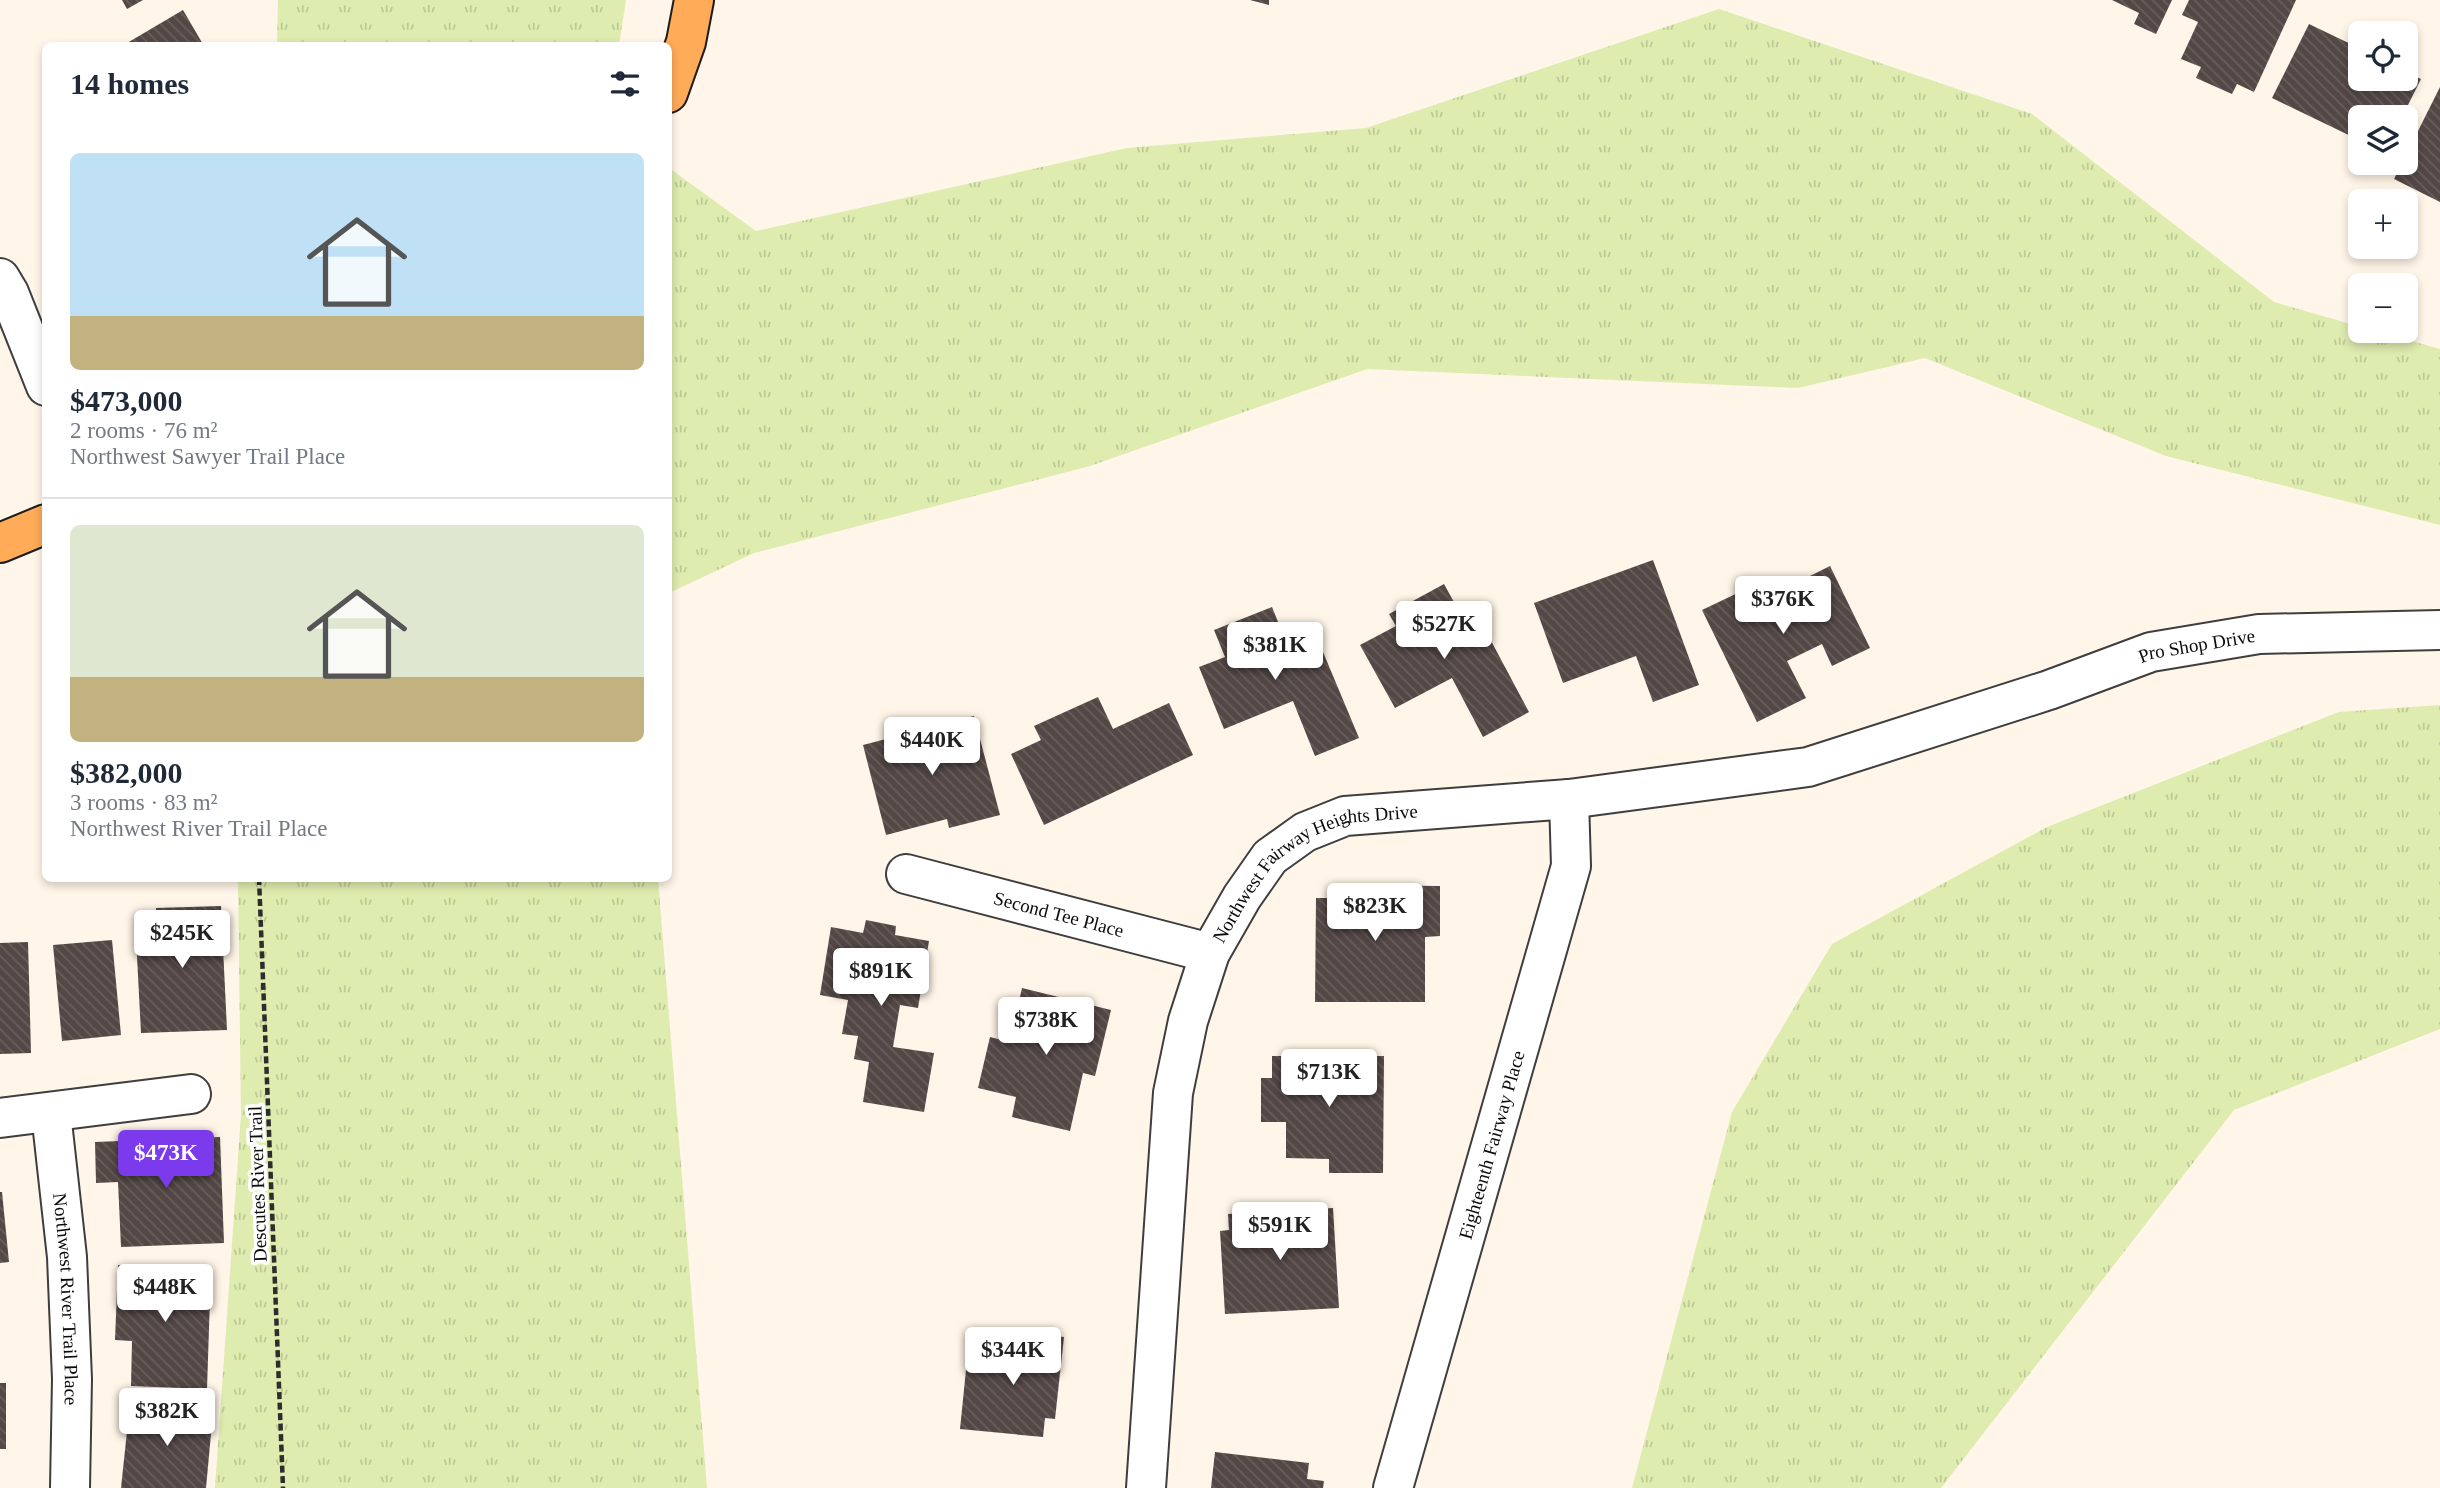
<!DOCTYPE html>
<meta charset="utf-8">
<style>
body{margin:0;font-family:"Times New Roman",serif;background:#f2f2f3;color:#1f2937;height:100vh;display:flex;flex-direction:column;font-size:26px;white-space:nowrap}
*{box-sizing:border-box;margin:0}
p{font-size:23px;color:#747a83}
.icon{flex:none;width:38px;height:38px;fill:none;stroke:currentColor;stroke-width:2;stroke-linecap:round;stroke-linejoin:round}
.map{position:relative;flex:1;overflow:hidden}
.panel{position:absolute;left:42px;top:42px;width:630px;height:840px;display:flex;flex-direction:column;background:#fff;border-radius:10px;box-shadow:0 4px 10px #0003}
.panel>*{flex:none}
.fabs{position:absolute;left:2348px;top:21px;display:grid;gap:14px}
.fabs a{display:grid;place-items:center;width:70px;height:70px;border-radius:10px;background:#fff;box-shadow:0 4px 10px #0003;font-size:35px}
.price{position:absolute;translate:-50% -60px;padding:0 16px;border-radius:7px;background:#fff;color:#222;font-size:23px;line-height:46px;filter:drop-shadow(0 2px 4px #0008)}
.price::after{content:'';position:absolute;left:50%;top:42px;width:21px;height:16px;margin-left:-10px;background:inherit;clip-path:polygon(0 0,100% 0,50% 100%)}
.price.active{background:#7c3aed;color:#fff}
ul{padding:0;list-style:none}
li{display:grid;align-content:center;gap:14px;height:371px;padding:0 28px}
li+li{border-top:2px solid #e0e1e3}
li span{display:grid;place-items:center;height:217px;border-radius:10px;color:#555}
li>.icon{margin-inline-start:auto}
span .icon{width:126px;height:126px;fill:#fffc;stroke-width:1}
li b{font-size:30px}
h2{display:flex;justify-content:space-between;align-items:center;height:84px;padding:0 28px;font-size:30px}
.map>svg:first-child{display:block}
.grass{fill:url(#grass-tufts)}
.building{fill:url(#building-back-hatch)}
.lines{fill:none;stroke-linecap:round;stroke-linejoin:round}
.minor-casing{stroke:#3e3e3e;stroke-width:42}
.major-casing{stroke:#1c1c1c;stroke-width:42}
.path{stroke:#2d2d2d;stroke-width:4.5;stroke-dasharray:7 3.5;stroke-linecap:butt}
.minor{stroke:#fff;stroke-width:38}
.major{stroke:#ffab58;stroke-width:38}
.labels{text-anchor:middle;stroke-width:7;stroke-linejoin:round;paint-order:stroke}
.street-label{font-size:19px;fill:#0b0b0b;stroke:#fff}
</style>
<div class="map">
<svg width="2440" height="1488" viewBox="0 0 2440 1488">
<defs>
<pattern id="grass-tufts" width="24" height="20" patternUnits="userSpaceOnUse" patternTransform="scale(1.75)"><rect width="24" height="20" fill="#deecaf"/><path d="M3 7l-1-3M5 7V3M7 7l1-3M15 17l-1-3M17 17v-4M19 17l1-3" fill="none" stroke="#bdc995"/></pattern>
<pattern id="building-back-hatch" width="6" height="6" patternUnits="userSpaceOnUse" patternTransform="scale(1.75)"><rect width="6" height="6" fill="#544846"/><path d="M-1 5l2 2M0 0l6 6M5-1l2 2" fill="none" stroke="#685e5c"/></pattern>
</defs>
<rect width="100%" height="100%" fill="#fff5e8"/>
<g class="grass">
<polygon points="278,0 626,0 619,45 277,46"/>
<polygon points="1719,9 2032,114 2274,302 2361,327 2361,331 2376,331 2440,349 2440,525 2166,456 1925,358 1798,388 1367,369 1090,466 754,553 669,593 669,168 756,231 1127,148 1366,128"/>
<polygon points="2440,705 2440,1029 2234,1110 1941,1488 1632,1488 1732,1112 1832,944 2047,827 2339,712"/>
<polygon points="238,879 658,879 707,1488 215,1488 241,1114"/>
</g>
<g class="building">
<polygon points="122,0 143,0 127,9"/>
<polygon points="1250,0 1269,0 1269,5"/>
<polygon points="2112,0 2172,0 2156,34 2134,24 2139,13"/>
<polygon points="2189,0 2296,0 2254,92 2237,84 2232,94 2196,78 2201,67 2181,59 2198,22 2182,15"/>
<polygon points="183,10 204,46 122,46"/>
<polygon points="2309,24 2361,49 2361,79 2406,79 2406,72 2421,79 2402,117 2361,117 2361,141 2272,98"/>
<polygon points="2440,87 2440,202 2394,179 2402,163 2406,163 2406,155"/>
<polygon points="1653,560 1699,685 1653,702 1636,656 1563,683 1534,603"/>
<polygon points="1830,566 1870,648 1832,666 1822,644 1787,661 1806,698 1757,722 1702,610 1767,579 1774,594"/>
<polygon points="1444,584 1477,644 1489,637 1529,712 1483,737 1452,678 1395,708 1360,645 1396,626 1389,614"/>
<polygon points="1272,607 1295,664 1323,652 1359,738 1315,756 1293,701 1224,729 1199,667 1225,657 1214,630"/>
<polygon points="1098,697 1113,729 1169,703 1193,755 1044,825 1011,754 1041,740 1034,726"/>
<polygon points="974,716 1000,815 949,828 947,819 886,835 863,745"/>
<polygon points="1343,885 1440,886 1440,936 1425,937 1425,1002 1315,1002 1316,898 1343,898"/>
<polygon points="221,906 227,1030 141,1033 135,918 156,917 156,908"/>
<polygon points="866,920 896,926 895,935 929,941 918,1008 900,1005 893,1047 934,1053 924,1112 863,1102 869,1062 854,1059 858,1036 842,1034 848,1000 820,995 831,927 863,933"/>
<polygon points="112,940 121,1035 62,1041 53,945"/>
<polygon points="28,942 31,1053 0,1054 0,943"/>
<polygon points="1022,988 1111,1010 1095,1076 1083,1073 1070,1131 1012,1117 1016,1097 978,1088 990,1037 1010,1042"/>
<polygon points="1272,1056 1384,1056 1383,1173 1329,1173 1329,1159 1286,1158 1286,1122 1261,1122 1261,1078 1272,1078"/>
<polygon points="220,1137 224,1243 121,1247 118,1182 96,1183 95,1142"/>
<polygon points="0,1192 2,1192 9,1262 0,1263"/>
<polygon points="1333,1208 1339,1308 1225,1314 1220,1231 1229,1230 1228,1214"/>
<polygon points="118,1265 211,1268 207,1389 131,1386 132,1341 115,1340"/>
<polygon points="1014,1332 1064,1337 1055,1419 1045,1418 1043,1437 960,1429 968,1350 1012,1354"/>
<rect x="0" y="1383" width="6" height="66"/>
<polygon points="130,1403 213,1412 206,1488 121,1488"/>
<polygon points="1215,1452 1309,1463 1307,1479 1324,1481 1323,1488 1211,1488"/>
</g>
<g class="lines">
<g class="minor-casing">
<g id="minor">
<polyline points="0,278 9,293 46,386"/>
<path id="s1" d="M906,874l304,79"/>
<path id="s2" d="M51,1113l16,144 5,122 -2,109"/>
<polyline points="0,1118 191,1094"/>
<path id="s3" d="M1146,1488l27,-395 15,-72 22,-68 32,-56 28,-40 35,-25 40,-16 224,-17 239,-32 241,-77 102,-38 108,-18 181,-4"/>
<path id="s4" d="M1393,1488l178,-622 -2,-67"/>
</g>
</g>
<g class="major-casing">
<g id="major">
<polyline points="668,93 686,42 694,0"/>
<polyline points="0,543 46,524"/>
</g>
</g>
<polyline class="path" points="259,878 283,1488"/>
<use href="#minor" class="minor"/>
<use href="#major" class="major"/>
</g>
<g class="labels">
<g class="street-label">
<text dy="7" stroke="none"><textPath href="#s3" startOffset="1614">Pro Shop Drive</textPath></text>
<text dy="7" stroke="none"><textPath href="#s3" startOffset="684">Northwest Fairway Heights Drive</textPath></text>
<text dy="7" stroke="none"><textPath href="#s1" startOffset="158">Second Tee Place</textPath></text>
<text dy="7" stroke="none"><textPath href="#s4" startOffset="357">Eighteenth Fairway Place</textPath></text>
<text transform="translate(257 1184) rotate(-92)" y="7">Descutes River Trail</text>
<text dy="7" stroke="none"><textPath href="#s2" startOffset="187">Northwest River Trail Place</textPath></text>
</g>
</g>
</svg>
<div class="fabs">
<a><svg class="icon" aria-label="locate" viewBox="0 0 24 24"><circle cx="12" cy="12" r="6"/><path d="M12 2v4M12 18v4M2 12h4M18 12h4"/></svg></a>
<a><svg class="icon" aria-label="layers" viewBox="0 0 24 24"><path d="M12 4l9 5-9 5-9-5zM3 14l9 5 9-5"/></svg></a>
<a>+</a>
<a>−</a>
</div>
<b class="price" style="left:1783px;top:636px">$376K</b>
<b class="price" style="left:1444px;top:661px">$527K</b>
<b class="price" style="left:1275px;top:682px">$381K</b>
<b class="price" style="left:932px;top:777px">$440K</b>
<b class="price" style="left:1375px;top:943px">$823K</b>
<b class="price" style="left:182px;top:970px">$245K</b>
<b class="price" style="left:881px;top:1008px">$891K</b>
<b class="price" style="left:1046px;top:1057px">$738K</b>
<b class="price" style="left:1329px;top:1109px">$713K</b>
<b class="price active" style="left:166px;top:1190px">$473K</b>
<b class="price" style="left:1280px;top:1262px">$591K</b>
<b class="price" style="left:165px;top:1324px">$448K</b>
<b class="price" style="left:1013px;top:1387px">$344K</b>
<b class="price" style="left:167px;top:1448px">$382K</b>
<section class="panel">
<h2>14 homes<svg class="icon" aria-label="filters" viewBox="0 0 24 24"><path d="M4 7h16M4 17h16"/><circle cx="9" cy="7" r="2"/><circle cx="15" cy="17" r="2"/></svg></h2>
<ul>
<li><span style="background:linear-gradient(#bfe0f5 75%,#c2b280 0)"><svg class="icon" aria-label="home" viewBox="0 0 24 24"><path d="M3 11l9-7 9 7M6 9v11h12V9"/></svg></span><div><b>$473,000</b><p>2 rooms · 76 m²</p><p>Northwest Sawyer Trail Place</p></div></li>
<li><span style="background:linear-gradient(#dfe7d0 70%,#c2b280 0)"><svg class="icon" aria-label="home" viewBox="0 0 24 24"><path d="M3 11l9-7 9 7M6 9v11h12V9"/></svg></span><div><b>$382,000</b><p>3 rooms · 83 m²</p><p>Northwest River Trail Place</p></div></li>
</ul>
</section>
</div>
